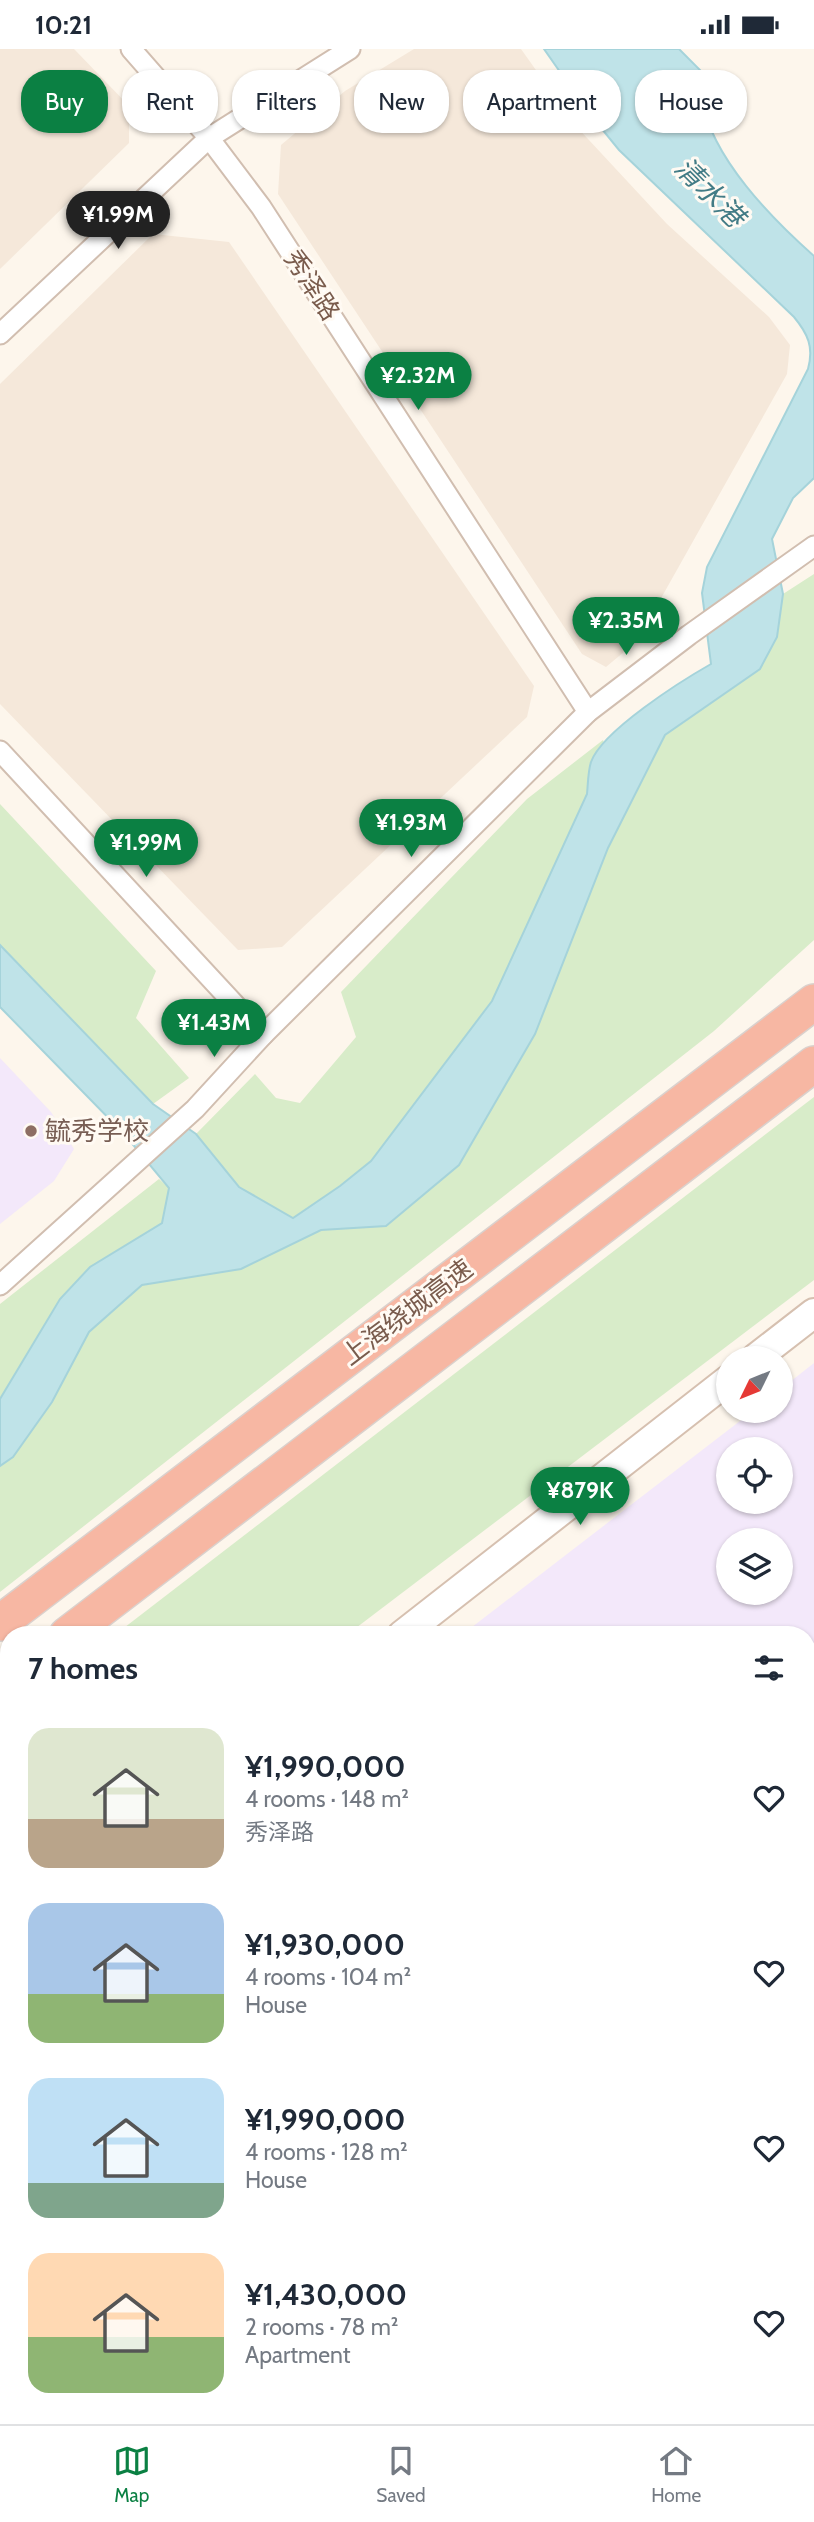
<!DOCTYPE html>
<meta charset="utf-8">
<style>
body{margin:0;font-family:Cabin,"Noto Sans SC",sans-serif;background:#f6f6f7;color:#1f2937;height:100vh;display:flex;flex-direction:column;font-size:26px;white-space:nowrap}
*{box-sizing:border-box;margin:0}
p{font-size:23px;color:#747a83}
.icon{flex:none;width:38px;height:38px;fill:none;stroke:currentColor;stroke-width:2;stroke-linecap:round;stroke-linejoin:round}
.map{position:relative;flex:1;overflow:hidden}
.sheet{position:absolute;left:0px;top:1577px;width:816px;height:800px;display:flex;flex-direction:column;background:#fff;border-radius:28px 28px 0 0;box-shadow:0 2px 5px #0004}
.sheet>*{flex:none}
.hud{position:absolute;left:21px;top:21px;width:774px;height:63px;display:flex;gap:14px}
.needle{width:46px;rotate:227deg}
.tools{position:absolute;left:716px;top:1297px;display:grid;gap:14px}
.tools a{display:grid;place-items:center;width:77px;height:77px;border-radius:50%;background:#fff;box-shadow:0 2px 5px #0004;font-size:35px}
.price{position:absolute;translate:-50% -60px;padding:0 16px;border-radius:24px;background:#0b8043;color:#fff;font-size:23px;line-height:46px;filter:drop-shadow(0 2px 4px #0008)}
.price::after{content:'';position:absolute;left:50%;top:42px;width:21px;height:16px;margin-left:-10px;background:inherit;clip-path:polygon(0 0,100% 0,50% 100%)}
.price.active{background:#222;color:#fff}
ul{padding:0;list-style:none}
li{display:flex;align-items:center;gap:21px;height:175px;padding:0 28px}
li span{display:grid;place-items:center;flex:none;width:196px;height:140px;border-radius:21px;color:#555}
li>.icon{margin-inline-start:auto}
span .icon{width:84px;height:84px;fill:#fffc;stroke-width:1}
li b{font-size:30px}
h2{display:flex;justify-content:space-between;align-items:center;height:84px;padding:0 28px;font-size:30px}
.pill{padding:0 24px;border-radius:28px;background:#fff;box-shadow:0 2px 5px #0004;font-size:24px;line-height:63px}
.pill.active{background:#0b8043;color:#fff}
.status{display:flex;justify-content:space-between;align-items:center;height:49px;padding:0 35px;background:#fff;direction:ltr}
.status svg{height:19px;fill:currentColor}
.tab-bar{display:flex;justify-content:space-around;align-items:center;height:98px;border-top:2px solid #e0e1e3;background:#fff;font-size:19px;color:#747a83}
.tab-bar a{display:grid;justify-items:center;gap:4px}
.tab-bar .active{color:#0b8043}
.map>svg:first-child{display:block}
.residential{fill:#f5e8da}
.education{fill:#f3e8fa;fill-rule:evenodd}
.green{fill:#d8ecc9}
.water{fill:#bfe3e8;stroke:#a5d3da;stroke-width:2}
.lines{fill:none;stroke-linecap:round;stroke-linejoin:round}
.street-casing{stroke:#d1beb0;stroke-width:23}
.secondary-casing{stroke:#d6c0b0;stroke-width:32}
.highway-casing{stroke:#dad1cd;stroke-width:38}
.street{stroke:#fff;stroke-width:19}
.secondary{stroke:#fff;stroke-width:28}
.highway{stroke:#f7b7a3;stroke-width:35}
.education-dot{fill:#8d6e63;stroke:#fffaf3;stroke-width:2.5}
.labels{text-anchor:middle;stroke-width:6;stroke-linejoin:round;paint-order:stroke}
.street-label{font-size:26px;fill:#7a5c4d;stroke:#fffaf3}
.education-label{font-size:26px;fill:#785e54;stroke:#fffaf3;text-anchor:start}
.water-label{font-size:28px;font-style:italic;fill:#437c86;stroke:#fffaf3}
</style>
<div class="status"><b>10:21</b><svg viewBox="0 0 49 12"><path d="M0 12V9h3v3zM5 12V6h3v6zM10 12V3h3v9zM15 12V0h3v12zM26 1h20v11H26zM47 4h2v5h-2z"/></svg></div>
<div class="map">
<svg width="814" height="2375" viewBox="0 0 814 2375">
<rect width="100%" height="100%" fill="#fdf6ec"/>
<g class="residential">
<polygon points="0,0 74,0 129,57 129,94 0,220"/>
<polygon points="414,0 521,0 575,76 667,175 769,268 790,296 787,325 637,592 606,618 582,605 278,145 281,96 345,42"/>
<polygon points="153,185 229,193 534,637 527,668 282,898 238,901 0,655 0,335"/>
<polygon points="0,1954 9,1954 9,2368 587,2368 597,2375 0,2375"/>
</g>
<g class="education">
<polygon points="0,1009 51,1063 74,1100 54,1132 0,1175"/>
<path d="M814,1314v721l-7,-7v-442l-344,-1 290,-223h27l1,-22zM728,1400h52v52h-52zM728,1491h52v53h-52z"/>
</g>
<g class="green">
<polygon points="814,525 814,891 714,982 0,1543 0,1417 13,1408 52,1353 89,1283 142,1236 241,1220 321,1181 386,1177 459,1116 535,985 608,799 665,686 760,620 777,588 783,545"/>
<polygon points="603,691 607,702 492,952 371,1112 340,1137 293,1169 239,1138 196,1085 255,1025 276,1049 300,1054 356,988 341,943 527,750"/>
<polygon points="0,755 156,922 136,969 189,1029 153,1055 0,896"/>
<polygon points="814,1048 814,1231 348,1585 116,1585"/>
<polygon points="159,1130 169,1139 162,1174 90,1218 60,1250 0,1350 0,1255"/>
<polygon points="9,1668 9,1844 0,1844 0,1675"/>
</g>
<g class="water">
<path d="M544,0h135l25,25c-1,8 -4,18 -2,26 10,58 70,119 112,156v222l-21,20 -21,41 11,55 -6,43 -17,32 -95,66 -57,113 -73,186 -76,131 -73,61 -65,4 -80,39 -99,16 -53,47 -37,70 -39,55 -13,9v-67l60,-100 30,-32 72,-44 7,-35 -44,-53 -125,-128v-62l153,159 43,30 43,53 54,31 47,-32 31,-25 121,-160 95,-207c1,-10 1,-23 4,-32 11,-31 90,-81 120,-98l-9,-71 5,-26 101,-198c6,-22 0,-35 -14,-52l-175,-167 -31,-38z"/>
<polygon points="9,2186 9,2244 0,2247 0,2187"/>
<polygon points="285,2368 371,2368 378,2375 292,2375"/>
</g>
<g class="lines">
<g class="street-casing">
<g id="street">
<polyline points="131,0 209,89 261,158 588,663"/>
<polyline points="0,285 209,89 350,0"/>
<polyline points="0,702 263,986"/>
<polyline points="0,1236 195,1060 263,986 588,663 689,586 814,497"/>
<polyline points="642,2368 652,2375"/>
</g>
</g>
<g class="secondary-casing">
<g id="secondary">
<polyline points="756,1309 814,1264"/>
<polyline points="402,1586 728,1331"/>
<polyline points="0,1896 9,1889"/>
</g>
</g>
<g class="highway-casing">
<g id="highway">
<polyline points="0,1574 814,953"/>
<polyline points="67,1586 814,1015"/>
<polyline points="0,1636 9,1630"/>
</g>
</g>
<use href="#street" class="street"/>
<use href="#secondary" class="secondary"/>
<use href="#highway" class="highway"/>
</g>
<circle class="education-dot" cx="31" cy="1082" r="7"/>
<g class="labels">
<g class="street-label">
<text transform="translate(312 236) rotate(57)" y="9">秀泽路</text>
<text transform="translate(407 1263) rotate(-37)" y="9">上海绕城高速</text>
</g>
<g class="education-label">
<text x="45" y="1091">毓秀学校</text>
</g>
<g class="water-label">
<text transform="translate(710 143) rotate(45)" y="10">清水港</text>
</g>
</g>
</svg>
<div class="tools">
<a><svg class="needle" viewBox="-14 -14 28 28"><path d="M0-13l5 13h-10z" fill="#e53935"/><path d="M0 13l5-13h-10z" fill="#747a83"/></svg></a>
<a><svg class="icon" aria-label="locate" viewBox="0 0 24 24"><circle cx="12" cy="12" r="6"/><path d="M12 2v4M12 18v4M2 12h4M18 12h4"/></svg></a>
<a><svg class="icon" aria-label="layers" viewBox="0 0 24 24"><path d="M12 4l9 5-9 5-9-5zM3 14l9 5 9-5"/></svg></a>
</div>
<b class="price active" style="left:118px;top:202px">¥1.99M</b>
<b class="price" style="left:418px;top:363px">¥2.32M</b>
<b class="price" style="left:626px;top:608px">¥2.35M</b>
<b class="price" style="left:411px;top:810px">¥1.93M</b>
<b class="price" style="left:146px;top:830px">¥1.99M</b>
<b class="price" style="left:214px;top:1010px">¥1.43M</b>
<b class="price" style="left:580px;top:1478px">¥879K</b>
<div class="hud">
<a class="pill active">Buy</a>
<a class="pill">Rent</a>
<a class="pill">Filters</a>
<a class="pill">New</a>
<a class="pill">Apartment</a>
<a class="pill">House</a>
</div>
<section class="sheet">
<h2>7 homes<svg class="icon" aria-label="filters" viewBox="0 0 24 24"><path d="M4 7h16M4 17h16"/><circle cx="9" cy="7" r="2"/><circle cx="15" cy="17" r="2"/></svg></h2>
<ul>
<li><span style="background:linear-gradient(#dfe7d0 65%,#b9a48a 0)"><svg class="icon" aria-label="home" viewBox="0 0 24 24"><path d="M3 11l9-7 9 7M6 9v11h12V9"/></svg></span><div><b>¥1,990,000</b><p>4 rooms · 148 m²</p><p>秀泽路</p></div><svg class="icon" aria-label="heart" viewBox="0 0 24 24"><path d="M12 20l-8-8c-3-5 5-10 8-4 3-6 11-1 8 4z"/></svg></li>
<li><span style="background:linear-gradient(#a9c7e8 65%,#8fb573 0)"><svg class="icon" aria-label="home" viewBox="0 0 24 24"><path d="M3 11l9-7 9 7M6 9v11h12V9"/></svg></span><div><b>¥1,930,000</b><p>4 rooms · 104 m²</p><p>House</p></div><svg class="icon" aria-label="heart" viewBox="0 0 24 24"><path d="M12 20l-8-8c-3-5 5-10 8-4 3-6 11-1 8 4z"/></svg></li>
<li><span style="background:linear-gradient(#bfe0f5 75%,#7fa58c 0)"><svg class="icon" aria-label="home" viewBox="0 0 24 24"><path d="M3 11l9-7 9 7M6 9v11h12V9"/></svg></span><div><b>¥1,990,000</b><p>4 rooms · 128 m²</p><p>House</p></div><svg class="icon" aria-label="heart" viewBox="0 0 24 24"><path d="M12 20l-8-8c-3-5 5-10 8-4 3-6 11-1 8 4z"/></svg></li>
<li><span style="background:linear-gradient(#ffd9b3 60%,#8fb573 0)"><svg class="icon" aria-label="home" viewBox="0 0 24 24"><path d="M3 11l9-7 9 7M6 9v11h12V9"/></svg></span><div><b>¥1,430,000</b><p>2 rooms · 78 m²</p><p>Apartment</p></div><svg class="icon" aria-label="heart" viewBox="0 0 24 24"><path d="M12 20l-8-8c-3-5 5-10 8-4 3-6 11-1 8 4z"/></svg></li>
</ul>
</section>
</div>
<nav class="tab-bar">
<a class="active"><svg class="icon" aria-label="map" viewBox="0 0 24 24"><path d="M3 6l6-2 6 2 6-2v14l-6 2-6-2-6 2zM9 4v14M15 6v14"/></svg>Map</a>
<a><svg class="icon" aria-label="saved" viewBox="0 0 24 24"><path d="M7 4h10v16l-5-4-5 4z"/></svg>Saved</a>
<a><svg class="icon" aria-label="home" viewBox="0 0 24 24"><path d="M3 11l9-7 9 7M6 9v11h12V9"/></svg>Home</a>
</nav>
